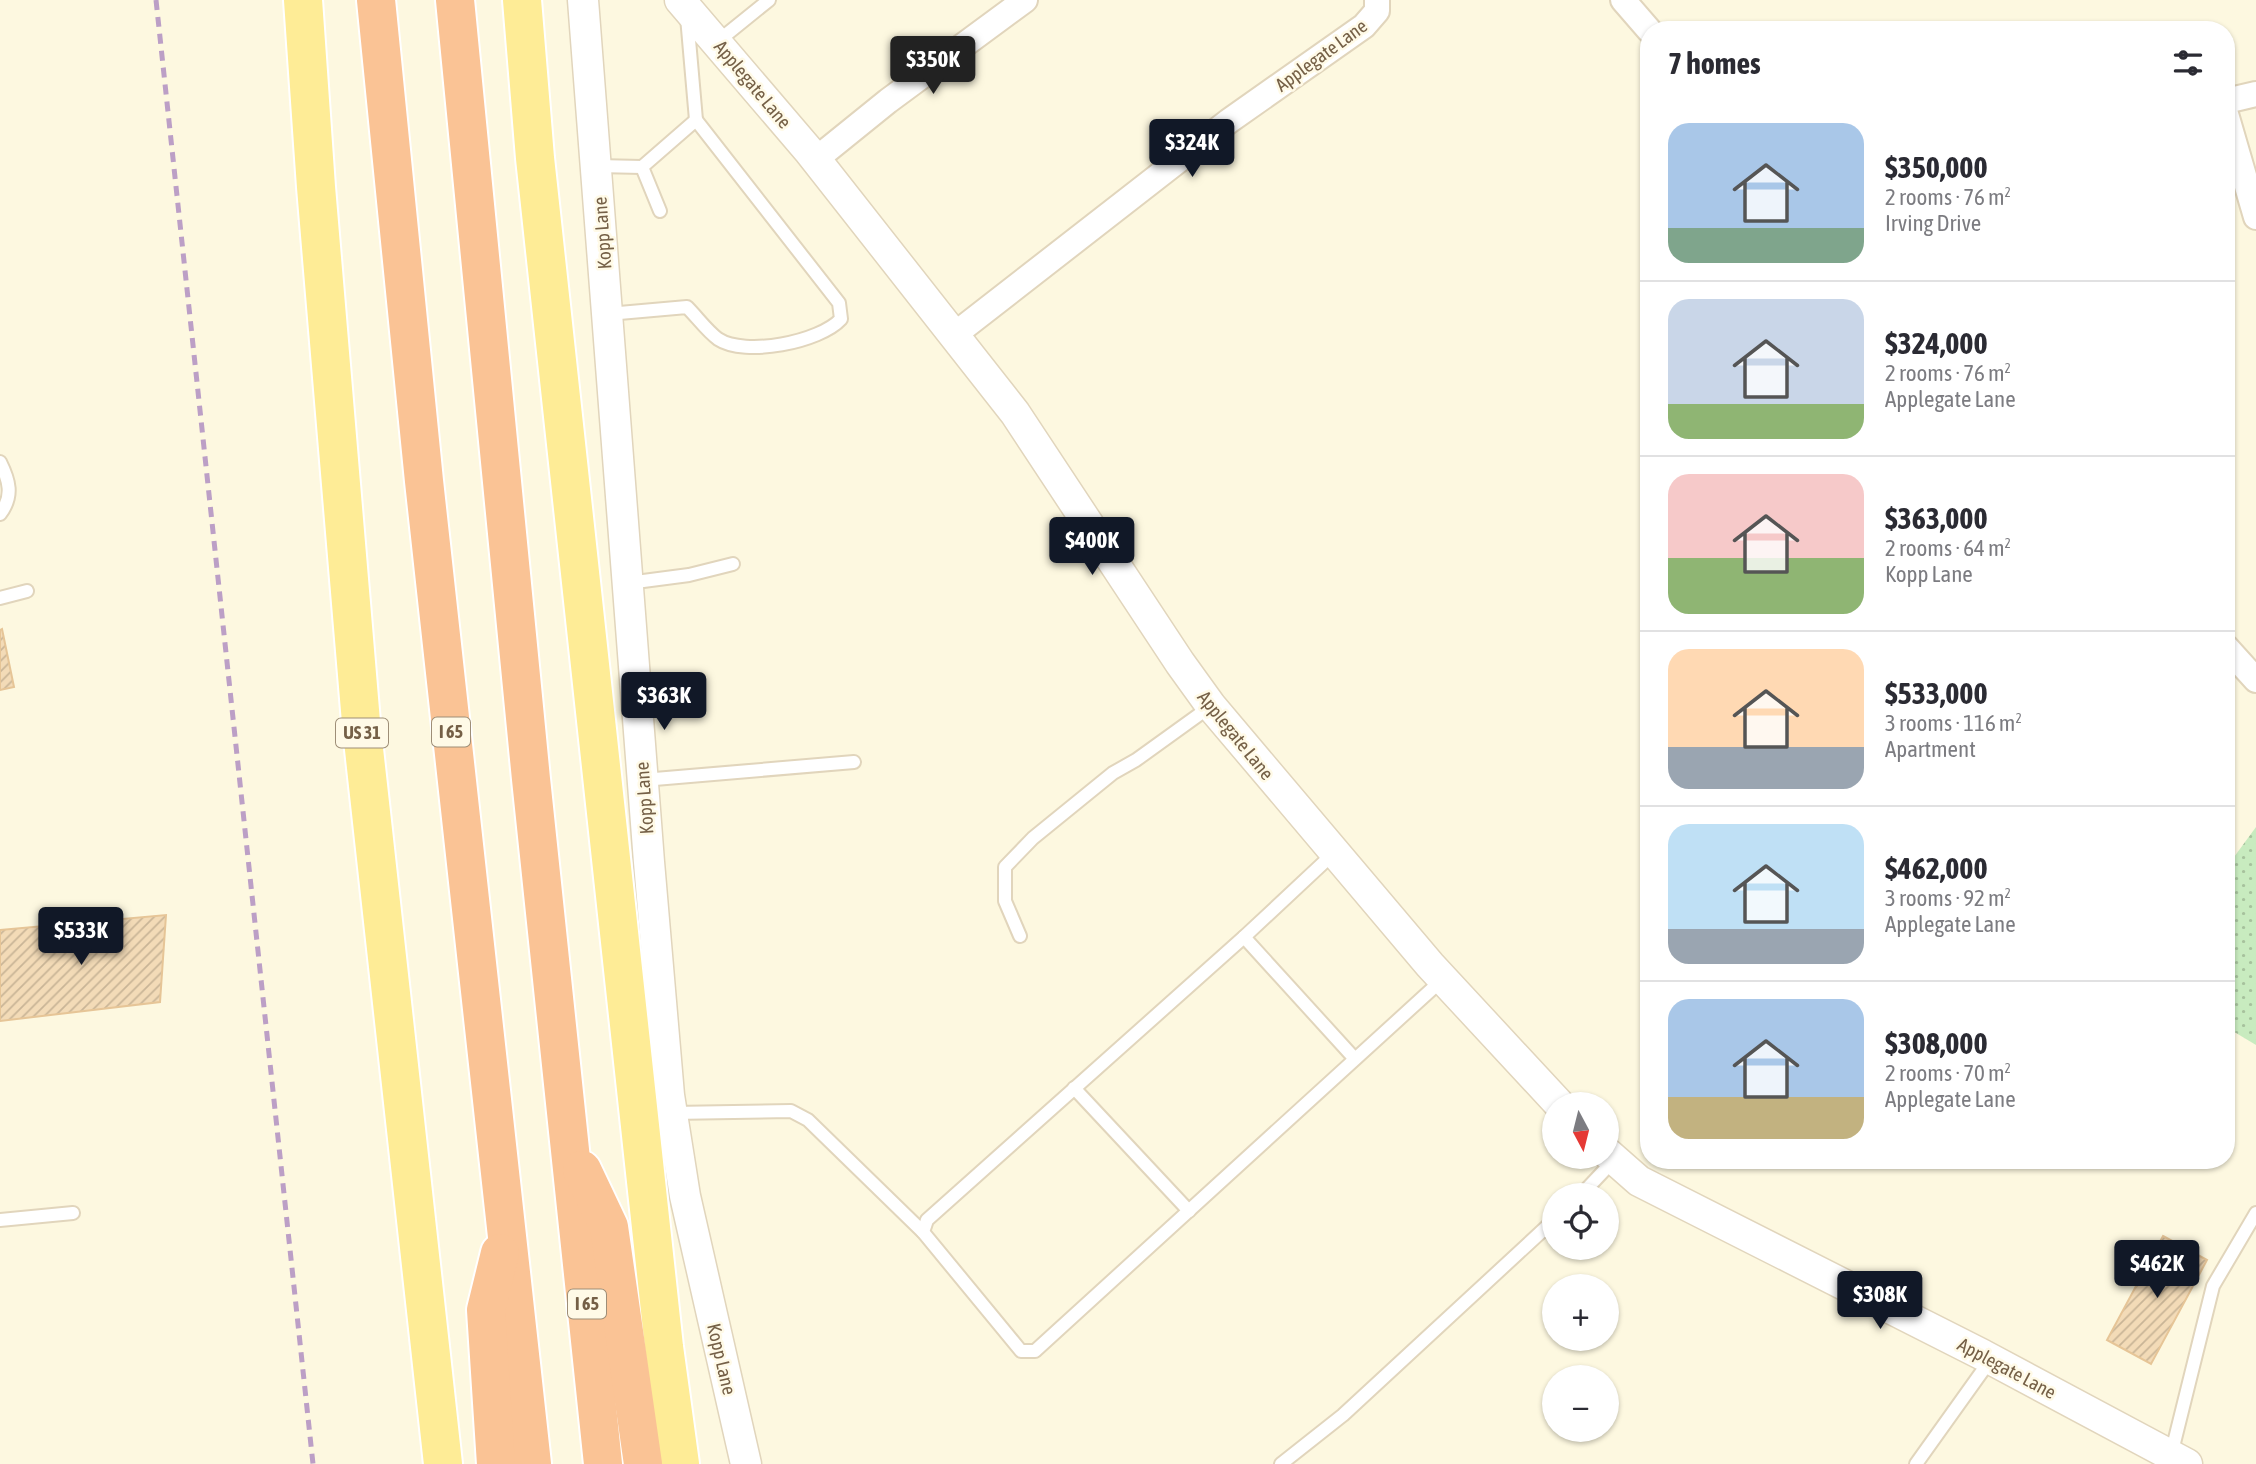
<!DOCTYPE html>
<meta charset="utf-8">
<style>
body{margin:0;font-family:"Asap Condensed",sans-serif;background:#f7f7f7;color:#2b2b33;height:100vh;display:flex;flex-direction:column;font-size:26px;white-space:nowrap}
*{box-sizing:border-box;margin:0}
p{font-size:23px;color:#7c7c81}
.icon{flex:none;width:38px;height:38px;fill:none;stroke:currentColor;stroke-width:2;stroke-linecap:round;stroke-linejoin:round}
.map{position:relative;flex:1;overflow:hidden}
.details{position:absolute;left:1640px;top:21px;width:595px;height:1148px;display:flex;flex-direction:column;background:#fff;border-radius:28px;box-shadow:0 2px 5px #0004}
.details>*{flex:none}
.needle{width:46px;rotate:173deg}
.controls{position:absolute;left:1542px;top:1092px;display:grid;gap:14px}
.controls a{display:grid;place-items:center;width:77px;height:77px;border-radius:50%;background:#fff;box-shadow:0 2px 5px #0004;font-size:35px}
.price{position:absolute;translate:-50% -60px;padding:0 16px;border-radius:7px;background:#111827;color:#fff;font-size:23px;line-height:46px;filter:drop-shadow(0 2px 4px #0008)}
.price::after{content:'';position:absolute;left:50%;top:42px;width:21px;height:16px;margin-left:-10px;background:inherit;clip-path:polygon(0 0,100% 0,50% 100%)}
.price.active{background:#222;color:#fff}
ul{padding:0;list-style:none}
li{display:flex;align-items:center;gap:21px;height:175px;padding:0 28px}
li+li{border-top:2px solid #e1e1e2}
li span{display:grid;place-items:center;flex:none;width:196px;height:140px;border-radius:21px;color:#555}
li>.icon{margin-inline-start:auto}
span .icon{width:84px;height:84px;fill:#fffc;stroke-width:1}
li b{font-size:30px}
h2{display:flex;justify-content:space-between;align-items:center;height:84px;padding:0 28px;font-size:30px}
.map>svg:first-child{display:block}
.grass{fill:url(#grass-dots)}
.building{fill:url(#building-hatch);stroke:#e6c597;stroke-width:2}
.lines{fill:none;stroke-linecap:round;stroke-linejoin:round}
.service-casing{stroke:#e1d5bc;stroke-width:16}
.minor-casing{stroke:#e1d5bc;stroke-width:28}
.tertiary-casing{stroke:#e1d5bc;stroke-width:33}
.primary-casing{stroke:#fff;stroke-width:42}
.motorway-casing{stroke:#fff;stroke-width:42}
.service{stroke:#fff;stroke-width:12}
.minor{stroke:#fff;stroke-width:24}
.tertiary{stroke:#fff;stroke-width:30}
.primary{stroke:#feec96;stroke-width:38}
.motorway{stroke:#fac395;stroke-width:38}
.rail{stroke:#bc9fc6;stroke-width:5;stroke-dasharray:10 7;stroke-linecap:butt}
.labels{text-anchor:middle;stroke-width:5;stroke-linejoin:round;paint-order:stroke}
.shield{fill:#fffae7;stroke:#9e8e77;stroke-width:2}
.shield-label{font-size:18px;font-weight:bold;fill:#756047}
.street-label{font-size:19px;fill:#756047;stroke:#fffae7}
</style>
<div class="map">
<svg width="2256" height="1464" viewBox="0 0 2256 1464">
<defs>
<pattern id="grass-dots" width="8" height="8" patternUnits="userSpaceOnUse" patternTransform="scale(1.75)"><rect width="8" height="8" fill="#c8ebbf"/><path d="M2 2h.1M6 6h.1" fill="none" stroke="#a7c29d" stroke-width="1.8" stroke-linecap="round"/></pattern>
<pattern id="building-hatch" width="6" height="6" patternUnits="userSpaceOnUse" patternTransform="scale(1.75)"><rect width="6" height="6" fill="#f3dbb7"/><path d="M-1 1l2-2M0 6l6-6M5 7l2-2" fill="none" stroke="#c9b597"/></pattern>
</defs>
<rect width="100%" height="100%" fill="#fdf8e0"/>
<polygon class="grass" points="2256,827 2256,1045 2226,1027 2226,868"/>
<g class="building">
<polygon points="2,629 14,687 0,690 0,630"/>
<polygon points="166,915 160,1002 0,1021 0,930"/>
<polygon points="2163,1236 2207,1260 2151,1364 2107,1340"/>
</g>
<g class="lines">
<g class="service-casing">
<g id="service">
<polyline points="687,17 696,120"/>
<polyline points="717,42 769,0"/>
<polyline points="597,166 642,167"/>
<path d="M608,314l79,-7c10,10 20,24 31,32 27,18 102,3 123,-20l-2,-16 -143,-183 -54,47 18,44"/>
<path d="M0,462c9,18 14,34 0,52"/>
<polyline points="628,583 689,575 733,564"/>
<polyline points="0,598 27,591"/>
<polyline points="643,780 854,762"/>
<polyline points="1020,936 1005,901 1005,867 1033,838 1113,773 1136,760 1211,706"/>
<polyline points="1244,937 1335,852"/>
<polyline points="1355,1059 1244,937 927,1220 923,1232 1021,1351 1035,1351 1443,979"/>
<polyline points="1074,1088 1189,1211"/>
<polyline points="672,1113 791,1111 808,1120 923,1232"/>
<polyline points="1581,1195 1614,1160"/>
<polyline points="0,1220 73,1213"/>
<polyline points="2171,1455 2213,1286 2256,1213"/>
<polyline points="1281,1464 1343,1415 1554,1220"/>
<polyline points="1916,1464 1991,1359"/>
</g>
</g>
<g class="minor-casing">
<g id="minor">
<polyline points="1623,0 1649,30"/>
<polyline points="2226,101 2256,94"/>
<polyline points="2226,114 2256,217"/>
<polyline points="815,160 888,101 1025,0"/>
<polyline points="954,335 1229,121 1364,26 1377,11 1377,0"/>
<polyline points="2226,647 2256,680"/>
</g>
</g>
<g class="tertiary-casing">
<g id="tertiary">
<polyline points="583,0 649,862 669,1095 685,1196 746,1464"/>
<polyline points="680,0 809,151 1015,413 1180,663 1211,706 1430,965 1559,1104"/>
<polyline points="1606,1152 1639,1181 1983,1355 2187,1464"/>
</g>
</g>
<g class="primary-casing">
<g id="primary">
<polyline points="303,0 316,187 361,722 443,1464"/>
<polyline points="522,0 535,158 664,1347 680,1464"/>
</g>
</g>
<g class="motorway-casing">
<g id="motorway">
<polyline points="376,0 424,481 532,1464"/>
<polyline points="455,0 531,779 603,1464"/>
<polyline points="582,1170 609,1227 643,1464"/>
<polyline points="496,1464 486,1310 500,1253"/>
</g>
</g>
<use href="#service" class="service"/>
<use href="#minor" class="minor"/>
<use href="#tertiary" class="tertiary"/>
<use href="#primary" class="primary"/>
<use href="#motorway" class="motorway"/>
<polyline class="rail" points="156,0 313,1464"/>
</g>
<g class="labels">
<g class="shield">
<rect x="432" y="717.5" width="38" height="29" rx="5"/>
<rect x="336" y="718.5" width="52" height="29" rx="5"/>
<rect x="568" y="1289.5" width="38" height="29" rx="5"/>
</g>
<g class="shield-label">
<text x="451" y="738">I 65</text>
<text x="362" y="739">US 31</text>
<text x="587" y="1310">I 65</text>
</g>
<g class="street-label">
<text transform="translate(1321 55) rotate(-36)" y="7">Applegate Lane</text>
<text transform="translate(753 84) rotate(50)" y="7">Applegate Lane</text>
<text transform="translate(602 233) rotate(-94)" y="7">Kopp Lane</text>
<text transform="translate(1236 735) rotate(51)" y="7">Applegate Lane</text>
<text transform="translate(644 798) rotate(-94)" y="7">Kopp Lane</text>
<text transform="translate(722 1359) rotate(77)" y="7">Kopp Lane</text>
<text transform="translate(2007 1368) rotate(28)" y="7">Applegate Lane</text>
</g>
</g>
</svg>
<div class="controls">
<a><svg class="needle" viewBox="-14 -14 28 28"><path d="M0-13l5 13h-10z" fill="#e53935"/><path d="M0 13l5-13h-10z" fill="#7c7c81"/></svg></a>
<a><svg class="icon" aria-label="locate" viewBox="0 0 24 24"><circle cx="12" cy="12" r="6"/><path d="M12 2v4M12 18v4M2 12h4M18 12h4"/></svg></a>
<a>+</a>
<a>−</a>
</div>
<b class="price active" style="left:933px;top:96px">$350K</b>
<b class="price" style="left:1192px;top:179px">$324K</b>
<b class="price" style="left:1092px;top:577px">$400K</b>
<b class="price" style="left:664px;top:732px">$363K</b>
<b class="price" style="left:81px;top:967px">$533K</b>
<b class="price" style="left:2157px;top:1300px">$462K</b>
<b class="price" style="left:1880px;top:1331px">$308K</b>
<section class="details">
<h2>7 homes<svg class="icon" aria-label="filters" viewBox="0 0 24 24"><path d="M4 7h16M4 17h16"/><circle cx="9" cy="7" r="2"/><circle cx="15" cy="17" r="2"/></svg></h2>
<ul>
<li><span style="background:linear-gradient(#a9c7e8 75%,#7fa58c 0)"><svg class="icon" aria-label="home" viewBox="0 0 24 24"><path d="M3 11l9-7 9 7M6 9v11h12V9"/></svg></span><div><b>$350,000</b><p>2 rooms · 76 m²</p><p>Irving Drive</p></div></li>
<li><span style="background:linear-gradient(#c9d6e8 75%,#8fb573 0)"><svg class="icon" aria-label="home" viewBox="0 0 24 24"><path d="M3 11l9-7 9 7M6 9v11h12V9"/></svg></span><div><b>$324,000</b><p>2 rooms · 76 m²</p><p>Applegate Lane</p></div></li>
<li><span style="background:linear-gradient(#f6c9c9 60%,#8fb573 0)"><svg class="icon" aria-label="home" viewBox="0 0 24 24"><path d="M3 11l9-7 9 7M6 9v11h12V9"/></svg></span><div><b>$363,000</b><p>2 rooms · 64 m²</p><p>Kopp Lane</p></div></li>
<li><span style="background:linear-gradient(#ffd9b3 70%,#9aa5b1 0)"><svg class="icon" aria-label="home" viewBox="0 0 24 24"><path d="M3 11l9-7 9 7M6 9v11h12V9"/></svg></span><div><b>$533,000</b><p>3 rooms · 116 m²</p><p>Apartment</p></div></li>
<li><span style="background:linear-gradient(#bfe0f5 75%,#9aa5b1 0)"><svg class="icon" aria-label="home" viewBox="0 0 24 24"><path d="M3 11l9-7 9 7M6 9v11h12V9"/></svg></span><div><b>$462,000</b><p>3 rooms · 92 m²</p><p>Applegate Lane</p></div></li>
<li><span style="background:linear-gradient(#a9c7e8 70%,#c2b280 0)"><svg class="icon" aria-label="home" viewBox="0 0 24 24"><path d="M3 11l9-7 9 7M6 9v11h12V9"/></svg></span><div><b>$308,000</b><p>2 rooms · 70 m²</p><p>Applegate Lane</p></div></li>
</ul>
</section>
</div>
